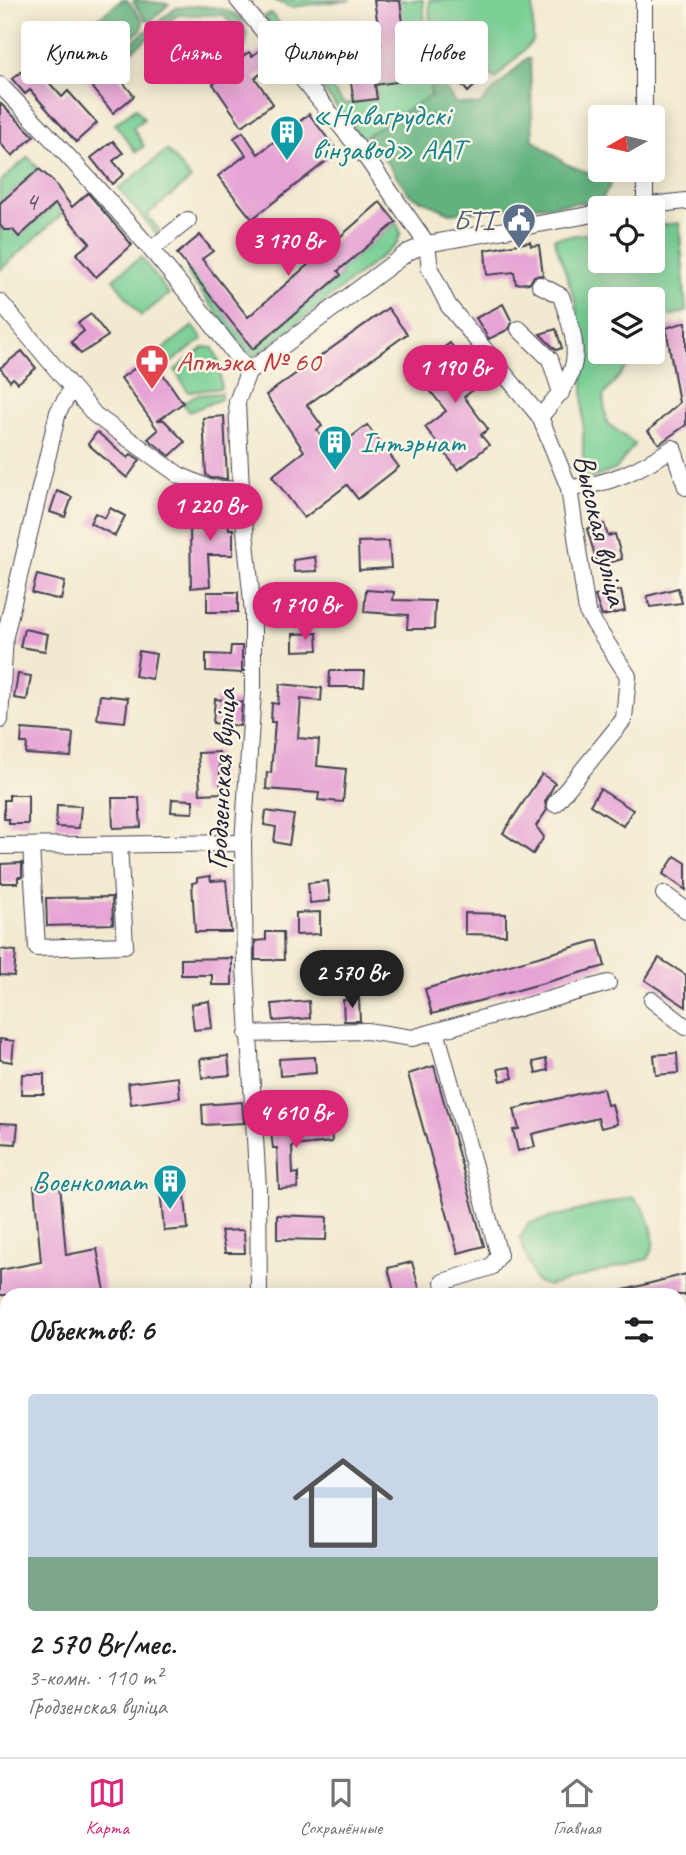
<!DOCTYPE html>
<html lang="ru">
<meta charset="utf-8">
<style>
body{margin:0;font-family:Caveat,sans-serif;background:#f6f6f6;color:#202124;height:100vh;display:flex;flex-direction:column;font-size:26px;white-space:nowrap}
*{box-sizing:border-box;margin:0}
p{font-size:23px;color:#757577}
.icon{flex:none;width:38px;height:38px;fill:none;stroke:currentColor;stroke-width:2;stroke-linecap:round;stroke-linejoin:round}
.map{position:relative;flex:1;overflow:hidden}
.side{position:absolute;left:0px;top:1288px;width:686px;height:469px;display:flex;flex-direction:column;background:#fff;border-radius:21px 21px 0 0;box-shadow:0 4px 18px #0003}
.side>*{flex:none}
.guide{position:absolute;left:21px;top:21px;width:644px;height:63px;display:flex;gap:14px}
.needle{width:46px;rotate:262deg}
.controls{position:absolute;left:588px;top:105px;display:grid;gap:14px}
.controls a{display:grid;place-items:center;width:77px;height:77px;border-radius:7px;background:#fff;box-shadow:0 4px 18px #0003;font-size:35px}
.price{position:absolute;translate:-50% -60px;padding:0 16px;border-radius:24px;background:#db2777;color:#fff;font-size:23px;line-height:46px;filter:drop-shadow(0 2px 4px #0008)}
.price::after{content:'';position:absolute;left:50%;top:42px;width:21px;height:16px;margin-left:-10px;background:inherit;clip-path:polygon(0 0,100% 0,50% 100%)}
.price.on{background:#222;color:#fff}
ul{padding:0;list-style:none}
li{display:grid;align-content:center;gap:14px;height:371px;padding:0 28px}
li+li{border-top:2px solid #e0e0e0}
li span{display:grid;place-items:center;height:217px;border-radius:7px;color:#555}
li>.icon{margin-inline-start:auto}
span .icon{width:126px;height:126px;fill:#fffc;stroke-width:1}
li b{font-size:30px}
h2{display:flex;justify-content:space-between;align-items:center;height:84px;padding:0 28px;font-size:30px}
.chip{padding:0 24px;border-radius:7px;background:#fff;box-shadow:0 4px 18px #0003;font-size:24px;line-height:63px}
.chip.on{background:#db2777;color:#fff}
.tabs{display:flex;justify-content:space-around;align-items:center;height:98px;border-top:2px solid #e0e0e0;background:#fff;font-size:19px;color:#757577}
.tabs a{display:grid;justify-items:center;gap:4px}
.tabs .on{color:#db2777}
.map>svg:first-child{display:block}
.green{fill:#79cf94;stroke:#4e7868;stroke-width:2}
.forest{fill:#62b27e;stroke:#426a5c;stroke-width:2}
.lines{fill:none;stroke-linecap:round;stroke-linejoin:round}
.stream{stroke:#40b1b8;stroke-width:4.5}
.building{fill:#e6a3d5}
.minor-casing{stroke:#414051;stroke-width:18}
.minor{stroke:#fff;stroke-width:16}
.labels{text-anchor:middle;stroke-width:5;stroke-linejoin:round;paint-order:stroke}
.number-label{font-size:26px;fill:#534262}
.culture-label{font-size:30px;fill:#0d838f;stroke:#fcf5e5;text-anchor:start}
.service-label{font-size:30px;fill:#4e5e75;stroke:#fcf5e5;text-anchor:end}
.health-label{font-size:30px;fill:#be3a42;stroke:#fcf5e5;text-anchor:start}
.street-label{font-size:30px;fill:#22223b;stroke:#fcf5e5}
</style>
<div class="map">
<svg width="686" height="1757" viewBox="0 0 686 1757">
<rect width="100%" height="100%" fill="#fcf5e5"/>
<filter id="ink" filterUnits="userSpaceOnUse"><feTurbulence type="fractalNoise" baseFrequency=".0143" numOctaves="2"/><feDisplacementMap in="SourceGraphic" scale="14" xChannelSelector="R" yChannelSelector="G"/><feConvolveMatrix kernelMatrix="1 2 1 2 8 2 1 2 1" color-interpolation-filters="sRGB"/></filter>
<filter id="wash" filterUnits="userSpaceOnUse"><feTurbulence type="fractalNoise" baseFrequency=".00686" numOctaves="4" result="noise"/><feDisplacementMap in="SourceGraphic" scale="28" xChannelSelector="R" yChannelSelector="G"/><feGaussianBlur stdDeviation="1.57" result="paint"/><feColorMatrix in="noise" values="0 0 0 0 0 0 0 0 0 0 0 0 0 0 0 0 0 1.4 0 .05"/><feComposite in="paint" operator="in"/></filter>
<g filter="url(#wash)">
<rect width="100%" height="100%" fill="#f2ead0"/>
<g class="green">
<polygon points="273,0 351,0 291,7"/>
<polygon points="399,0 423,0 431,95 362,138 264,16 272,14 344,104 377,99 375,83 411,80"/>
<polygon points="429,0 533,0 533,41 495,79 477,60 458,58 439,73 432,66"/>
<polygon points="136,108 144,119 133,128 144,146 136,152 115,124"/>
<polygon points="167,150 191,179 147,215 161,232 157,235 119,189"/>
<polygon points="28,157 39,169 0,203 0,182"/>
<polygon points="64,197 71,206 0,270 0,225 4,230 13,230 19,236"/>
<polygon points="396,222 401,233 396,245 255,356 248,353 188,275 190,269 253,349 341,275 338,271"/>
<polygon points="679,223 686,312 653,319 653,299 600,299 600,352 639,352 603,396 607,423 635,444 615,470 583,481 583,372 576,303 554,238 600,232 600,261 653,261 653,226"/>
<polygon points="141,257 169,294 141,316 113,279"/>
<polygon points="193,326 203,339 170,363 161,351"/>
<polygon points="204,347 213,348 219,361 221,388 188,392 175,370"/>
<polygon points="221,393 221,399 189,412 183,403 196,395"/>
<path d="M632,1197c17,11 28,45 16,62l-100,27 -13,-5 -15,-43 9,-15z"/>
</g>
<g class="forest">
<polygon points="122,0 127,0 143,21 142,29 117,49 111,48 93,22"/>
<polygon points="135,0 169,4 151,21 146,20 133,2"/>
<path d="M176,8c21,-4 63,-4 70,21 2,5 0,13 0,17l-22,-31h-46l-58,45 -2,-7z"/>
<polygon points="526,59 530,59 533,140 566,164 612,182 601,201 450,213 410,195 367,135 431,95 430,82 439,78 455,103 479,105"/>
</g>
<g class="lines">
<polyline class="stream" points="0,1611 7,1610"/>
</g>
<g id="blocks">
<g class="building">
<polygon points="374,0 400,1 411,80 375,85 377,99 354,102 346,50 381,45"/>
<polygon points="79,27 134,96 113,113 70,59 45,78 62,97 68,91 97,123 76,142 30,90 25,94 12,79"/>
<polygon points="260,50 272,65 255,78 273,104 242,126 213,84 242,64 239,59 249,52 252,56"/>
<polygon points="468,69 480,81 468,92 457,79"/>
<polygon points="0,103 34,136 12,156 0,143"/>
<polygon points="309,114 338,152 252,219 218,176 246,155 234,138 243,132 258,154"/>
<polygon points="113,141 123,153 113,161 124,174 112,184 91,158"/>
<polygon points="39,169 52,180 72,207 88,193 132,245 96,277 76,254 90,243 55,204 19,237 13,230 4,230 0,225 0,203"/>
<polygon points="380,202 396,222 338,271 341,275 253,349 177,254 200,235 213,251 202,259 248,317"/>
<polygon points="530,242 531,246 539,245 543,275 534,276 530,283 516,284 514,272 487,275 485,250"/>
<polygon points="503,304 512,322 509,329 489,339 476,318"/>
<polygon points="388,308 407,334 307,405 322,426 317,430 333,451 367,425 399,467 358,499 347,485 304,518 272,476 304,451 266,395"/>
<polygon points="91,314 108,336 81,354 71,342 84,331 78,323"/>
<polygon points="686,322 686,425 659,444 648,431 679,403 666,328"/>
<polygon points="556,329 562,348 556,350 540,334"/>
<polygon points="450,343 462,359 469,354 483,372 478,376 483,382 464,397 488,429 481,435 489,445 458,470 425,427 446,411 414,370"/>
<polygon points="22,351 36,368 18,383 13,378 10,381 0,368"/>
<polygon points="151,357 183,403 159,420 164,420 185,442 170,456 148,439 158,430 121,378"/>
<polygon points="224,416 227,479 211,478 206,475 203,418"/>
<polygon points="97,432 128,458 131,454 140,460 127,478 88,444"/>
<polygon points="57,491 72,497 65,517 50,512"/>
<polygon points="207,498 226,500 229,529 233,529 233,555 208,555 210,586 191,588 190,529 210,529"/>
<polygon points="110,508 125,516 115,536 90,523 95,513 105,518"/>
<polygon points="604,524 608,536 615,534 622,559 598,566 587,529"/>
<polygon points="389,541 391,568 359,570 358,542"/>
<polygon points="315,557 317,571 294,572 293,560"/>
<polygon points="37,575 65,582 61,600 32,593"/>
<polygon points="678,588 682,603 650,607 647,596"/>
<polygon points="290,590 293,610 274,612 271,593"/>
<polygon points="366,590 394,592 393,600 435,601 434,629 407,629 408,615 364,612"/>
<polygon points="621,590 625,611 602,616 595,596"/>
<rect x="207" y="592" width="31" height="20"/>
<polygon points="24,629 48,634 45,651 20,647"/>
<polygon points="317,633 318,650 293,651 293,634"/>
<polygon points="231,646 242,646 242,673 206,671 206,654 230,655"/>
<polygon points="139,651 156,654 152,679 135,676"/>
<polygon points="330,671 365,671 364,687 329,687"/>
<polygon points="18,674 31,676 27,700 14,698"/>
<polygon points="280,684 322,688 321,701 301,699 298,738 319,740 317,766 346,769 343,802 318,800 319,793 266,789 267,772 271,773 275,722 271,722 272,703 278,704"/>
<polygon points="100,695 128,698 125,722 97,719"/>
<polygon points="215,699 242,702 240,726 213,723"/>
<polygon points="22,729 73,733 71,757 26,754 27,743 21,743"/>
<polygon points="219,752 221,793 200,794 198,753"/>
<polygon points="542,774 555,783 545,802 547,810 536,826 544,837 533,854 503,833"/>
<polygon points="600,789 633,810 623,826 590,805"/>
<polygon points="9,795 28,795 28,824 9,824 9,819 4,819 4,800 9,800"/>
<polygon points="112,798 139,798 141,827 113,828"/>
<polygon points="172,799 193,800 193,813 171,812"/>
<polygon points="57,805 81,806 79,828 56,827"/>
<polygon points="266,811 294,815 289,845 274,842 276,827 264,825"/>
<polygon points="675,856 686,863 686,890 663,874"/>
<polygon points="22,863 22,877 18,877 18,883 1,883 1,864"/>
<polygon points="210,876 211,881 226,880 231,932 195,932 192,883 197,882 197,878"/>
<polygon points="328,881 330,901 310,903 308,883"/>
<polygon points="112,897 113,924 47,926 46,898"/>
<polygon points="320,912 320,934 296,935 296,913"/>
<polygon points="465,913 506,914 506,935 465,934"/>
<polygon points="266,932 283,932 284,960 255,960 255,941 266,940"/>
<polygon points="598,940 605,966 432,1014 425,989"/>
<polygon points="0,949 16,951 14,976 0,975"/>
<polygon points="232,958 232,985 212,985 212,975 181,975 181,959"/>
<polygon points="659,958 686,975 686,1007 645,980"/>
<polygon points="359,999 360,1021 344,1021 343,1000"/>
<polygon points="209,1001 212,1028 194,1030 191,1004"/>
<polygon points="309,1001 310,1018 274,1021 272,1004"/>
<polygon points="0,1039 14,1041 12,1062 0,1060"/>
<polygon points="677,1053 678,1073 656,1075 654,1055"/>
<polygon points="228,1056 230,1075 202,1078 200,1059"/>
<polygon points="315,1057 316,1073 280,1076 279,1059"/>
<polygon points="546,1059 548,1070 536,1073 533,1062"/>
<polygon points="434,1066 484,1246 458,1253 408,1074"/>
<polygon points="510,1067 513,1078 501,1081 498,1069"/>
<polygon points="22,1074 44,1074 44,1094 21,1094"/>
<polygon points="178,1077 180,1098 131,1104 128,1083"/>
<polygon points="603,1088 607,1105 612,1104 617,1124 601,1128 598,1118 532,1134 535,1147 518,1151 513,1130 519,1129 514,1109"/>
<polygon points="242,1102 244,1123 203,1125 202,1105"/>
<polygon points="0,1123 18,1124 16,1144 0,1143"/>
<polygon points="331,1125 332,1142 292,1146 293,1174 298,1173 298,1188 279,1189 277,1148 273,1148 271,1132"/>
<polygon points="60,1184 66,1255 97,1249 105,1291 80,1295 0,1295 0,1270 41,1262 34,1186"/>
<polygon points="184,1186 188,1229 164,1231 160,1189"/>
<polygon points="277,1215 327,1217 326,1240 277,1239"/>
<polygon points="244,1230 245,1253 225,1253 221,1231"/>
<polygon points="412,1262 421,1295 395,1295 388,1268"/>
<polygon points="686,1274 686,1295 621,1295 620,1291"/>
</g>
</g>
</g>
<g filter="url(#ink)">
<use href="#blocks" fill-opacity="0" stroke="#414051" stroke-width="2"/>
<g class="lines">
<g class="minor-casing">
<g id="minor">
<polyline points="238,0 365,156 427,244 430,269 448,305 540,417 569,488 587,612 628,676 624,719 555,804"/>
<polyline points="644,0 644,117"/>
<path d="M0,85c89,91 173,184 248,287"/>
<polyline points="645,170 645,205"/>
<polyline points="624,208 686,201"/>
<polyline points="153,248 188,220"/>
<polyline points="0,302 95,415 179,475 209,488 241,490"/>
<polyline points="519,329 550,359 561,393"/>
<polyline points="248,372 237,402 241,490 253,613 253,692 243,843 245,967 258,1189 259,1295"/>
<polyline points="248,372 408,252 427,244 600,213"/>
<path d="M540,417c42,-48 42,-61 21,-121l-21,-11"/>
<path d="M569,488c40,-3 70,-18 104,-40l13,39"/>
<polyline points="0,720 5,636 58,412 71,390"/>
<polyline points="0,846 243,843"/>
<polyline points="31,846 37,948 125,945 119,845"/>
<polyline points="664,894 686,910"/>
<polyline points="652,1000 686,1027"/>
<polyline points="436,1031 499,1255 491,1267 443,1282 446,1295"/>
<polyline points="247,1034 367,1031 412,1038 608,983"/>
<polyline points="679,1476 686,1473"/>
<polyline points="0,1673 7,1670"/>
<polyline points="0,1725 7,1745"/>
<polyline points="361,1750 364,1757"/>
<polyline points="508,1750 510,1757"/>
<polyline points="449,1757 458,1750"/>
</g>
</g>
<use href="#minor" class="minor"/>
</g>
</g>
<defs>
<g id="building-pin" transform="scale(1.75)"><path d="M0 17L-7.5 6A9.5 9.5 0 1 1 7.5 6Z" fill="#0f9aa8" stroke="#fcf5e5"/><path d="M-4-6H4V6H1V3H-1V6H-4ZM-2.5-4.3h1.7v1.8h-1.7ZM.8-4.3h1.7v1.8H.8ZM-2.5-1h1.7V.8h-1.7ZM.8-1h1.7V.8H.8Z" fill="#fff"/></g>
<g id="civic-pin" transform="scale(1.75)"><path d="M0 17L-7.5 6A9.5 9.5 0 1 1 7.5 6Z" fill="#5c6f8a" stroke="#fcf5e5"/><path d="M-.6-6.5H3V-4.5H.6V-3L4-1V1h2V6H-6V1h2V-1L-.6-3ZM-1.2 2.5V6h2.4V2.5Z" fill="#fff"/></g>
<g id="pharmacy-pin" transform="scale(1.75)"><path d="M0 17L-7.5 6A9.5 9.5 0 1 1 7.5 6Z" fill="#e0444e" stroke="#fcf5e5"/><path d="M-2-6h4v4h4v4h-4v4h-4v-4h-4v-4h4Z" fill="#fff"/></g>
</defs>
<g fill-rule="evenodd">
<use href="#building-pin" x="287" y="132"/>
<use href="#civic-pin" x="519" y="220"/>
<use href="#pharmacy-pin" x="152" y="361"/>
<use href="#building-pin" x="335" y="442"/>
<use href="#building-pin" x="170" y="1181"/>
</g>
<g class="labels">
<g class="number-label">
<text x="31" y="210">4</text>
</g>
<g class="culture-label">
<text x="312" y="125">«Навагрудскі<tspan x="312" dy="34">вінзавод» ААТ</tspan></text>
<text x="360" y="452">Інтэрнат</text>
<text x="146" y="1191" text-anchor="end">Военкомат</text>
</g>
<g class="service-label">
<text x="494" y="230">БТІ</text>
</g>
<g class="health-label">
<text x="176" y="371">Аптэка № 60</text>
</g>
<g class="street-label">
<text transform="translate(601 530) rotate(77)" y="10">Высокая вуліца</text>
<text transform="translate(221 779) rotate(-87)" y="10">Гродзенская вуліца</text>
</g>
</g>
</svg>
<div class="controls">
<a><svg class="needle" viewBox="-14 -14 28 28"><path d="M0-13l5 13h-10z" fill="#e53935"/><path d="M0 13l5-13h-10z" fill="#757577"/></svg></a>
<a><svg class="icon" aria-label="locate" viewBox="0 0 24 24"><circle cx="12" cy="12" r="6"/><path d="M12 2v4M12 18v4M2 12h4M18 12h4"/></svg></a>
<a><svg class="icon" aria-label="layers" viewBox="0 0 24 24"><path d="M12 4l9 5-9 5-9-5zM3 14l9 5 9-5"/></svg></a>
</div>
<b class="price" style="left:288px;top:278px">3 170 Br</b>
<b class="price" style="left:455px;top:405px">1 190 Br</b>
<b class="price" style="left:210px;top:543px">1 220 Br</b>
<b class="price" style="left:305px;top:642px">1 710 Br</b>
<b class="price on" style="left:352px;top:1010px">2 570 Br</b>
<b class="price" style="left:296px;top:1150px">4 610 Br</b>
<div class="guide">
<a class="chip">Купить</a>
<a class="chip on">Снять</a>
<a class="chip">Фильтры</a>
<a class="chip">Новое</a>
</div>
<section class="side">
<h2>Объектов: 6<svg class="icon" aria-label="filters" viewBox="0 0 24 24"><path d="M4 7h16M4 17h16"/><circle cx="9" cy="7" r="2"/><circle cx="15" cy="17" r="2"/></svg></h2>
<ul>
<li><span style="background:linear-gradient(#c9d6e8 75%,#7fa58c 0)"><svg class="icon" aria-label="home" viewBox="0 0 24 24"><path d="M3 11l9-7 9 7M6 9v11h12V9"/></svg></span><div><b>2 570 Br/мес.</b><p>3-комн. · 110 m²</p><p>Гродзенская вуліца</p></div></li>
</ul>
</section>
</div>
<nav class="tabs">
<a class="on"><svg class="icon" aria-label="map" viewBox="0 0 24 24"><path d="M3 6l6-2 6 2 6-2v14l-6 2-6-2-6 2zM9 4v14M15 6v14"/></svg>Карта</a>
<a><svg class="icon" aria-label="saved" viewBox="0 0 24 24"><path d="M7 4h10v16l-5-4-5 4z"/></svg>Сохранённые</a>
<a><svg class="icon" aria-label="home" viewBox="0 0 24 24"><path d="M3 11l9-7 9 7M6 9v11h12V9"/></svg>Главная</a>
</nav>
